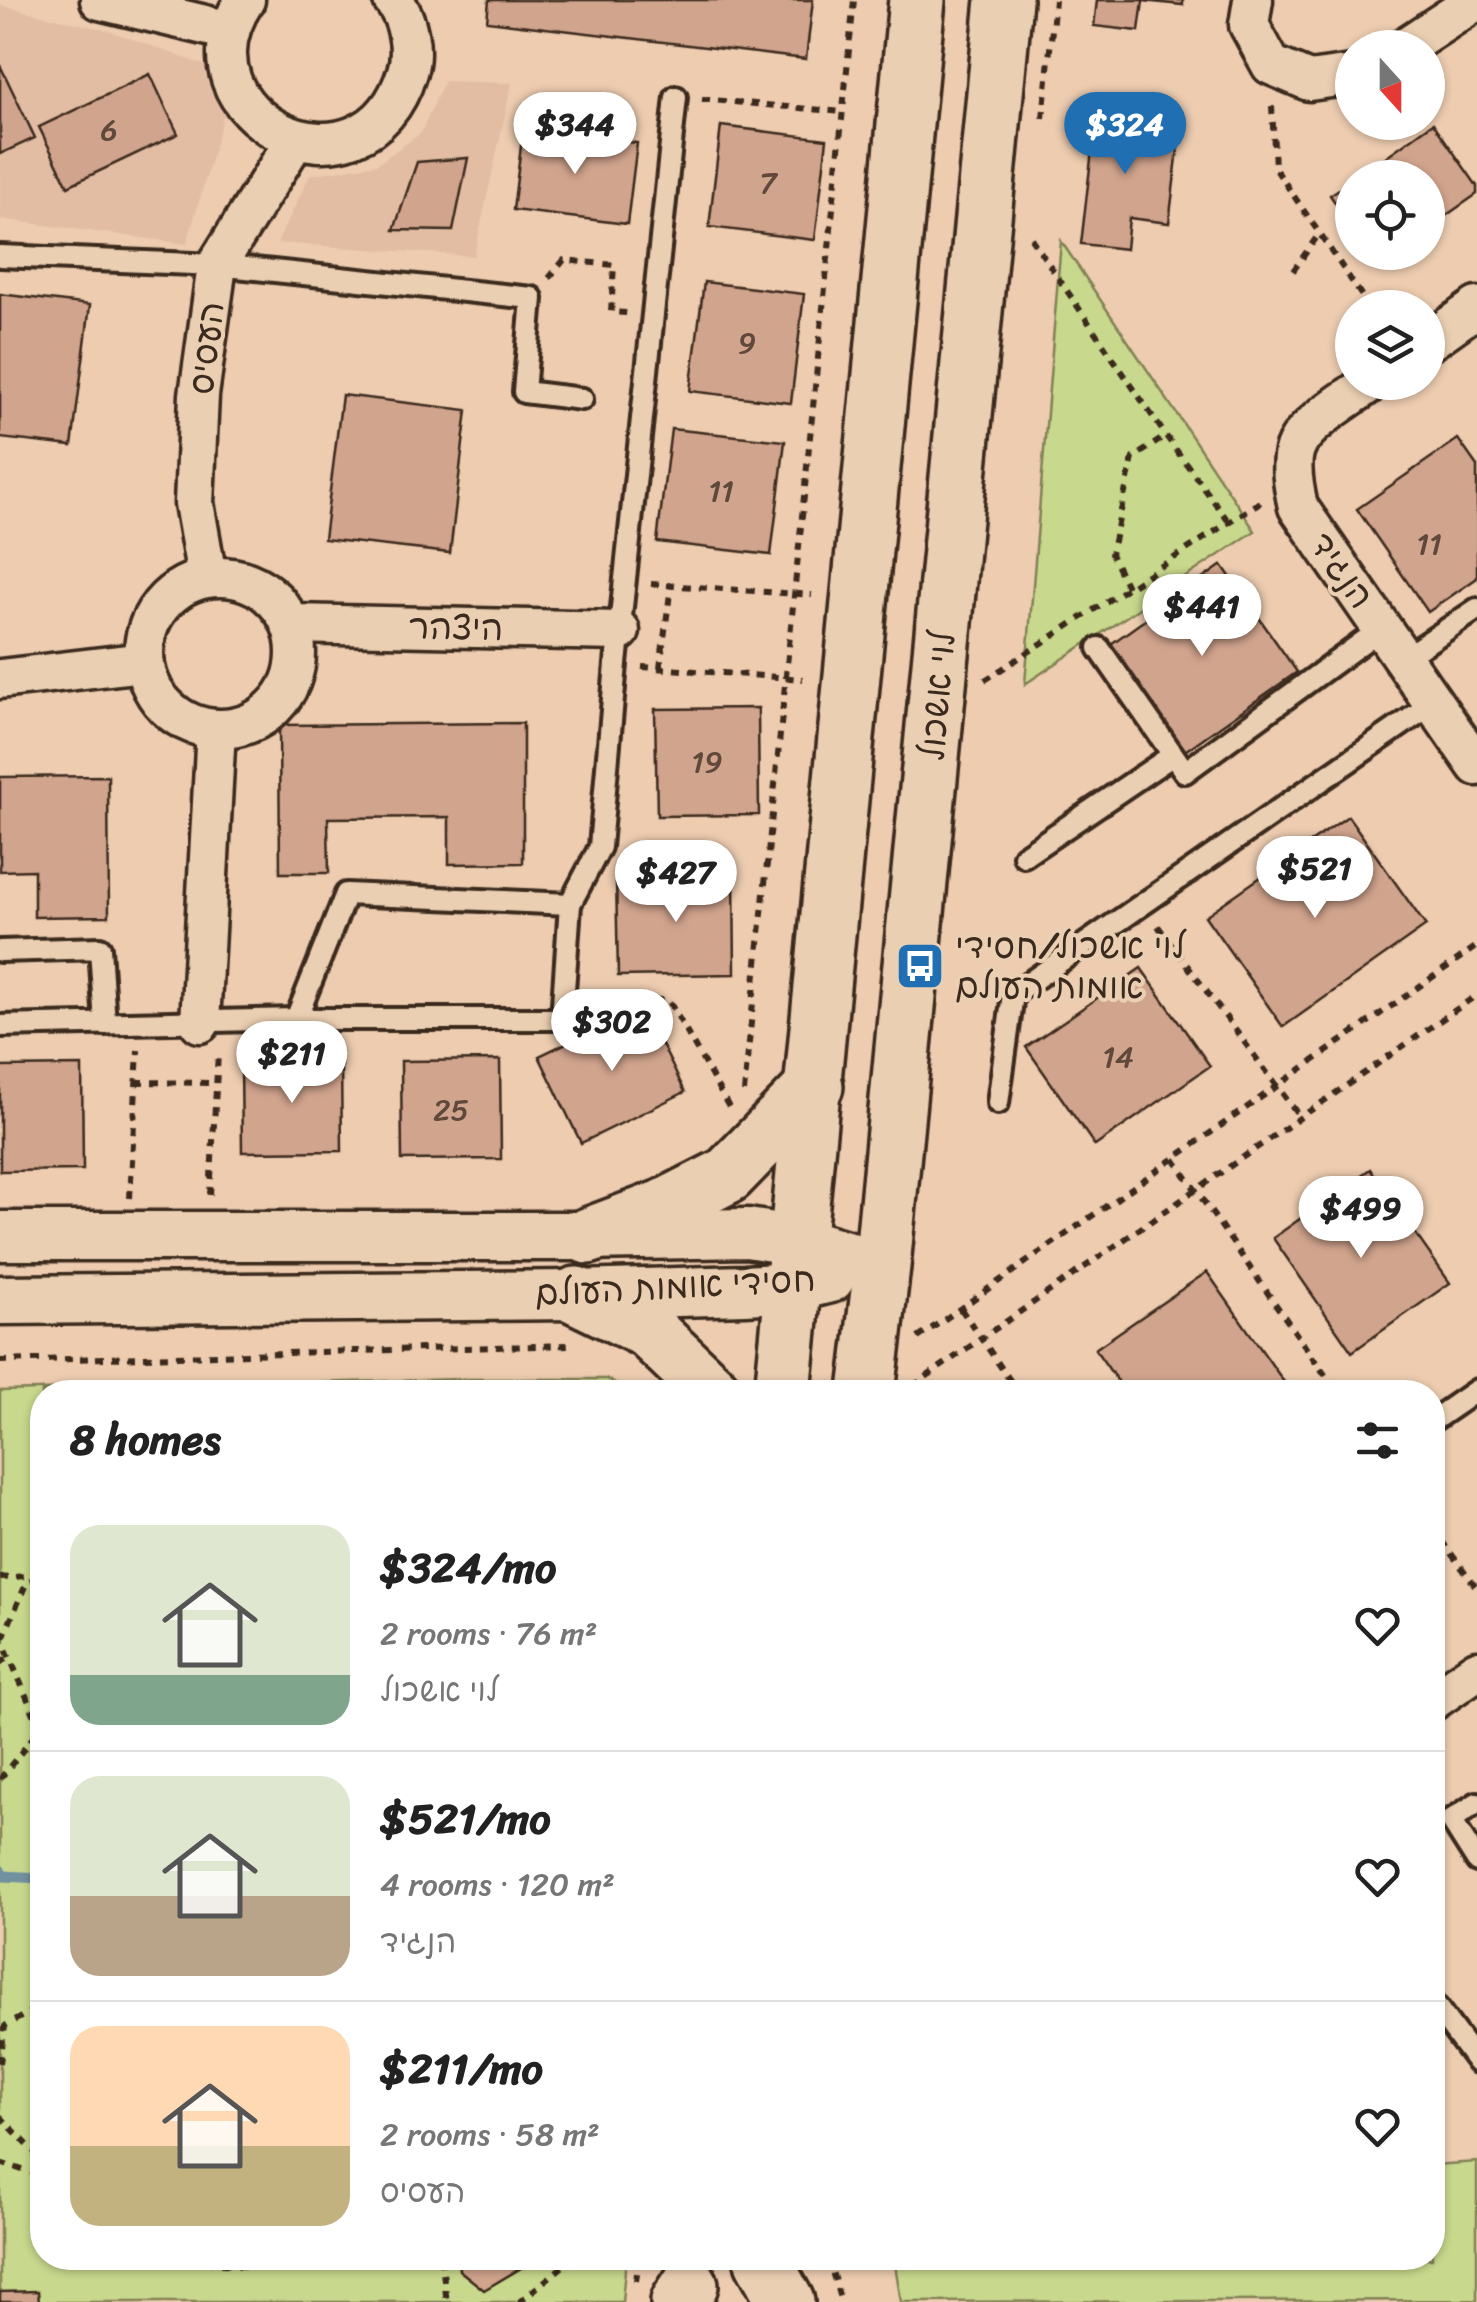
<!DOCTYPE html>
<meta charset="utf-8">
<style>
body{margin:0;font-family:Sriracha,"Playpen Sans Hebrew",sans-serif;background:#f6f6f6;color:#222;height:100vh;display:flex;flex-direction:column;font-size:38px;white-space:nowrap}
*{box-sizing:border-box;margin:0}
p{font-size:32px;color:#767676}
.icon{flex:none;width:55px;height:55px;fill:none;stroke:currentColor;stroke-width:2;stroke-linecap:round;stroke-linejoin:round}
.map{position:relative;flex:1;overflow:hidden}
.side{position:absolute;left:30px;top:1380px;width:1415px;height:890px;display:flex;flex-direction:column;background:#fff;border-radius:40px;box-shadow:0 2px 8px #0004}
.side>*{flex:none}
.needle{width:65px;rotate:159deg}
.fabs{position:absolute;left:1335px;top:30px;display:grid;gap:20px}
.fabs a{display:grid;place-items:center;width:110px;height:110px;border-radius:50%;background:#fff;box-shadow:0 2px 8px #0004;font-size:50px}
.price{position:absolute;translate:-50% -85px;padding:0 22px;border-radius:35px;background:#fff;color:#222;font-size:32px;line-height:65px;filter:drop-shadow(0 2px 5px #0008)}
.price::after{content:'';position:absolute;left:50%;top:60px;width:30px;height:22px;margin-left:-15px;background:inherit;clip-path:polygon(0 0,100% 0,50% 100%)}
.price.selected{background:#1f6fb2;color:#fff}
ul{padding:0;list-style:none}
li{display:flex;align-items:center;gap:30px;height:250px;padding:0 40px}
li+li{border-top:2px solid #e0e0e0}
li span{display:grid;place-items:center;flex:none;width:280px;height:200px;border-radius:30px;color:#555}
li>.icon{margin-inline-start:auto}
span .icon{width:120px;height:120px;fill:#fffc;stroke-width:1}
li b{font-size:42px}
h2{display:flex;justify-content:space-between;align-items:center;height:120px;padding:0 40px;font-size:42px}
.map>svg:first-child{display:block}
.built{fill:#e2bda3}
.green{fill:#c8d88c;stroke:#828155;stroke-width:2.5}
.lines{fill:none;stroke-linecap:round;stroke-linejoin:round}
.stream{stroke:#7291a0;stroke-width:11}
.building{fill:#d1a48d;stroke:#3b2a1e;stroke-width:2.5}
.service-casing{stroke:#3b2a1e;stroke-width:28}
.minor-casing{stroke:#3b2a1e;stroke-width:45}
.tertiary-casing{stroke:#3b2a1e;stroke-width:55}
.secondary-casing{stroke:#3b2a1e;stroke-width:62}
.primary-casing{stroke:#3b2a1e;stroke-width:62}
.path{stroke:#3b2a1e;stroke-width:6;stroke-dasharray:8 8;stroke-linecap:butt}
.service{stroke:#ebcfb2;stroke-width:20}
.minor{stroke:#ebcfb2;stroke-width:38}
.tertiary{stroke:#ebcfb2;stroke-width:48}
.secondary{stroke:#ebcfb2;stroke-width:55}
.primary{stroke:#ebcfb2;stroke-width:55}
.labels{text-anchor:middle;stroke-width:8;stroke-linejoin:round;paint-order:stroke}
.number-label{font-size:30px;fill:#60483a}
.street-label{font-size:35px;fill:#3b2a1e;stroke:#ebcfb2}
.poi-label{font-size:35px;fill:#3b2a1e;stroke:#ebcfb2;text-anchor:start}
</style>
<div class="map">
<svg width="1477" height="2302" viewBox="0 0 1477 2302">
<rect width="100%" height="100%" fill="#edccb0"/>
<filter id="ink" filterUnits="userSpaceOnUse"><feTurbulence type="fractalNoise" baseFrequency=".01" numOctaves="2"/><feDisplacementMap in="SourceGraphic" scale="20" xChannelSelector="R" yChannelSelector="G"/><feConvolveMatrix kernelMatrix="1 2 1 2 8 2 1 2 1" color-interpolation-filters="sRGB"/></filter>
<g filter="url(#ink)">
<g class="built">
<polygon points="0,5 110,31 215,69 225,110 187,244 0,219"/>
<polygon points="444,81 512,83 474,256 277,243 310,175 377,164 421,133"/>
</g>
<g class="green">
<polygon points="1061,241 1255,531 1025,684"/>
<polygon points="463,1379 607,1379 632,1392 42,1392 42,2258 626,2258 622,2302 0,2302 0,1391"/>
<polygon points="1477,2162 1477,2300 901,2302 894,2258 1432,2258 1433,2165"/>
</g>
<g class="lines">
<polyline class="stream" points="0,1870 3,1876 42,1878"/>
</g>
<g class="building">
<polygon points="489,0 813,0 806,59 487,21"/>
<polygon points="1097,0 1183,0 1183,5 1143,1 1139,31 1094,26"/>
<polygon points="0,65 35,138 0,154"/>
<polygon points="150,74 178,134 68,186 39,127"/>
<polygon points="1098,99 1144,105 1139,145 1178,149 1169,223 1129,218 1126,249 1081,244"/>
<polygon points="1433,123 1477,186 1477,194 1428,228 1428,178 1356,178"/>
<polygon points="721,126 827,139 815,240 709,227"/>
<polygon points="523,130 637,143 627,224 513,210"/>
<polygon points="468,158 453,231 394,230 417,162"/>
<polygon points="1352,180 1352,227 1330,195"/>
<polygon points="704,282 804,294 791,403 690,391"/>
<polygon points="0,294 90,305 72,446 0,438"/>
<polygon points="342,395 467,410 450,553 324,539"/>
<polygon points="671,429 785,441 771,555 657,542"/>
<polygon points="1458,439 1477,466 1477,578 1428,612 1357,509"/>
<polygon points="1222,565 1297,672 1182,753 1108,646"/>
<polygon points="758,708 759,815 657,816 655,709"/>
<polygon points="523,723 523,863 449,864 449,817 328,818 329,873 280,873 279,725"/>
<polygon points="108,776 109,916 34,917 34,870 0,871 0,777"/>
<polygon points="1348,816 1426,926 1283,1027 1205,916"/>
<polygon points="734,874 735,974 618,976 616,876"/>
<polygon points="1141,968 1210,1066 1095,1146 1026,1047"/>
<polygon points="643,1006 685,1092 581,1143 539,1056"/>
<polygon points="500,1060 501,1159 402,1160 401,1061"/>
<polygon points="341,1061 342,1151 242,1152 241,1062"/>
<polygon points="82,1066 83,1170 0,1171 0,1067"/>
<polygon points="1370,1169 1450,1283 1352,1352 1273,1238"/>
<polygon points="1207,1272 1291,1392 1125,1392 1095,1349"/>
<polygon points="458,2258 538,2258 484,2290 459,2270"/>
<polygon points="38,2291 39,2302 0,2302 0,2292"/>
</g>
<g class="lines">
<g class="service-casing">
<g id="service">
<polyline points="0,256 217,265 532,298 524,392 582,399"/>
<polyline points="1099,648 1185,772 1382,628"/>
<polyline points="1403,659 1477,609"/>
<polyline points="1024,856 1173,755"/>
<polyline points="570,904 600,847 616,664 676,97"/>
<polyline points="0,951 100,948 105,1024"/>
<polyline points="0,1026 296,1019 562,1019 570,904 346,894 296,1019"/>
<polyline points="998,1103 1013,994 1433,703"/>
<polyline points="1432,1421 1477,1390"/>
<polyline points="1477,1803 1451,1820 1477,1861"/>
<polyline points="1432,2001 1477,2062"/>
</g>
</g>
<g class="minor-casing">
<g id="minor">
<polyline points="100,0 230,31"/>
<path d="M245,0c-78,116 120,213 162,72 7,-22 1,-54 -14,-72"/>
<polyline points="1253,0 1249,25 1271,65 1309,81 1352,75"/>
<polyline points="1404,48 1477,0"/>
<polyline points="1428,342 1477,307"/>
<path d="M1371,382c-21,16 -62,39 -74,62 -9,17 -3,45 1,63l179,259"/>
<circle cx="220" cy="653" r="76"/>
<polyline points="207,577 194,503 199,395 217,265 295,140"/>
<polyline points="292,624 620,631"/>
<polyline points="0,679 144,662"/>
<polyline points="200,1023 216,729"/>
<polyline points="1432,1701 1477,1670"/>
</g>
</g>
<g class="tertiary-casing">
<g id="tertiary">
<polyline points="0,1236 588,1236 747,1233 799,1241 882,1266"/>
<polyline points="0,1300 576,1295 745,1290 794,1287 830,1278"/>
</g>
</g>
<g class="secondary-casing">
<g id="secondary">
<polyline points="588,1236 665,1207 728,1175 815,1086"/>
<polyline points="576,1295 648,1330 713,1392"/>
<polyline points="783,1392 917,0"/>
<polyline points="867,1392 882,1266 1004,0"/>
</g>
</g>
<g class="primary-casing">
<g id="primary">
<polyline points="763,2261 786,2302"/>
<polyline points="679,2302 690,2285"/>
</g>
</g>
<g class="path">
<polyline points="702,99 842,112"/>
<polyline points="1272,106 1275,168 1370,308"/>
<polyline points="1043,118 1055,0"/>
<polyline points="1031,238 1166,436 1229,522"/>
<polyline points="1293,271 1319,234"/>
<polyline points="549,278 564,260 614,265 611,312 628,313"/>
<polyline points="651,584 812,595"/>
<polyline points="1127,587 1111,554 1133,458 1166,436"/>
<polyline points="642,667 803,679"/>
<polyline points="660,668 671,586"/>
<polyline points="985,680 1262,501"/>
<polyline points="1158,926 1300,1117"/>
<polyline points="591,993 669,1001 730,1109"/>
<polyline points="136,1082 216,1083"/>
<polyline points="744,1092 854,0"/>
<polyline points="1174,1159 1337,1392"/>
<polyline points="210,1195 218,1053"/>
<polyline points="130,1198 138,1050"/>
<polyline points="961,1309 1018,1392"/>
<polyline points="918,1338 1477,946"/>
<polyline points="0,1361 569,1345"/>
<polyline points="913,1386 1477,995"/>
<polyline points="1432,1528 1477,1588"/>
<polyline points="0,1578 39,1575"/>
<polyline points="0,1635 40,1728"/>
<polyline points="3,1638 26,1584 42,1572"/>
<polyline points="0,1663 10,1657"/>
<polyline points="0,1779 41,1727"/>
<polyline points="0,2063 5,2026 42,2005"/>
<polyline points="0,2116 42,2160"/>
<polyline points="0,2163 42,2176"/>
<path d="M190,2258c40,10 91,12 130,0"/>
<polyline points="441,2258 447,2302"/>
<polyline points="828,2258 841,2302"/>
<polyline points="636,2281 639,2258"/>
<polyline points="519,2302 573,2258"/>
</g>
<use href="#service" class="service"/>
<use href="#minor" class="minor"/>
<use href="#tertiary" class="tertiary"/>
<use href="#secondary" class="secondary"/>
<use href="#primary" class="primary"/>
</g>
</g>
<defs>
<g id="bus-square" transform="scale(2.5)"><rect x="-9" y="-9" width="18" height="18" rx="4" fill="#1f6fb2" stroke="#ebcfb2"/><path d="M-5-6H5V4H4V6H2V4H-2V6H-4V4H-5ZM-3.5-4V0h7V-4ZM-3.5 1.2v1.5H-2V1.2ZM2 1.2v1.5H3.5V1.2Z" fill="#fff"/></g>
</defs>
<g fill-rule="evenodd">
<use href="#bus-square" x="920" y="966"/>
</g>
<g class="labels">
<g class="number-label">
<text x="109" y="140">6</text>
<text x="768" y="193">7</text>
<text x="747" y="353">9</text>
<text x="721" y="501">11</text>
<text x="1429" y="554">11</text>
<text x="707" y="772">19</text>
<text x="1118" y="1067">14</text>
<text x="451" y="1120">25</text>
</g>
<g class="street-label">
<text transform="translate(206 348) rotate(-83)" y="12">העסיס</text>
<text transform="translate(1342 570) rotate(55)" y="12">הנגיד</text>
<text transform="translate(456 627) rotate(1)" y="12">היצהר</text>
<text transform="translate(937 696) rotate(-85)" y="12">לוי אשכול</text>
<text transform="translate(675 1286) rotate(-3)" y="12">חסידי אומות העולם</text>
</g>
<g class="poi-label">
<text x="955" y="958">לוי אשכול/חסידי<tspan x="955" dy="40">אומות העולם</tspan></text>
</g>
</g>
</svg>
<div class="fabs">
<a><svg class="needle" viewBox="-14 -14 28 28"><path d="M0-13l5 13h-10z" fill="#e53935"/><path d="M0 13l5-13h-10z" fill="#767676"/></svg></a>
<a><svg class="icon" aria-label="locate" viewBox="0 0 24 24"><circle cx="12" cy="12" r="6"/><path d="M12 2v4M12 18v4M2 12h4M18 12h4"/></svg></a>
<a><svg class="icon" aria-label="layers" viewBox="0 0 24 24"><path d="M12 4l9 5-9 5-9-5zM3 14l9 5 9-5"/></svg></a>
</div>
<b class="price" style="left:575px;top:177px">$344</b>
<b class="price selected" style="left:1125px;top:177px">$324</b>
<b class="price" style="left:1202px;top:659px">$441</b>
<b class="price" style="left:1315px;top:921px">$521</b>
<b class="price" style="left:676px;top:925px">$427</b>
<b class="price" style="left:612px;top:1074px">$302</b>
<b class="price" style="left:292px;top:1106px">$211</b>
<b class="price" style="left:1361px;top:1261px">$499</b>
<section class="side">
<h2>8 homes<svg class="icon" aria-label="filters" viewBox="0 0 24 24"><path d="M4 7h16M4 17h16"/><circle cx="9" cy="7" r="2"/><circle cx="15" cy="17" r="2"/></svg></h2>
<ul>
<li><span style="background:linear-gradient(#dfe7d0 75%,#7fa58c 0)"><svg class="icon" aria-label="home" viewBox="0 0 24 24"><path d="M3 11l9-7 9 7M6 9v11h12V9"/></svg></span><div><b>$324/mo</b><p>2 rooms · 76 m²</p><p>לוי אשכול</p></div><svg class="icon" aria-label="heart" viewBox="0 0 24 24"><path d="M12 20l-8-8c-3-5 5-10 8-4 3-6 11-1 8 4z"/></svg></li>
<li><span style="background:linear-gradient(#dfe7d0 60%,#b9a48a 0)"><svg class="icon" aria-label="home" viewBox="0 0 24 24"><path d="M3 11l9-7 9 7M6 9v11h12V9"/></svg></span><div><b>$521/mo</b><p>4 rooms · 120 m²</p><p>הנגיד</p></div><svg class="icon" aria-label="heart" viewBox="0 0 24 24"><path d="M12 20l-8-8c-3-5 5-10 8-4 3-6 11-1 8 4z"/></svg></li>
<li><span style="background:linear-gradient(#ffd9b3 60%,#c2b280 0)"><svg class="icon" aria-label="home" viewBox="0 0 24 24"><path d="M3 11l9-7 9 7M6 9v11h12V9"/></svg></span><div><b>$211/mo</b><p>2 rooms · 58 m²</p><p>העסיס</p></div><svg class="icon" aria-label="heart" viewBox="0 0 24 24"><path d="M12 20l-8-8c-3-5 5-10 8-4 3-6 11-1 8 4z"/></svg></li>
</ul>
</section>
</div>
